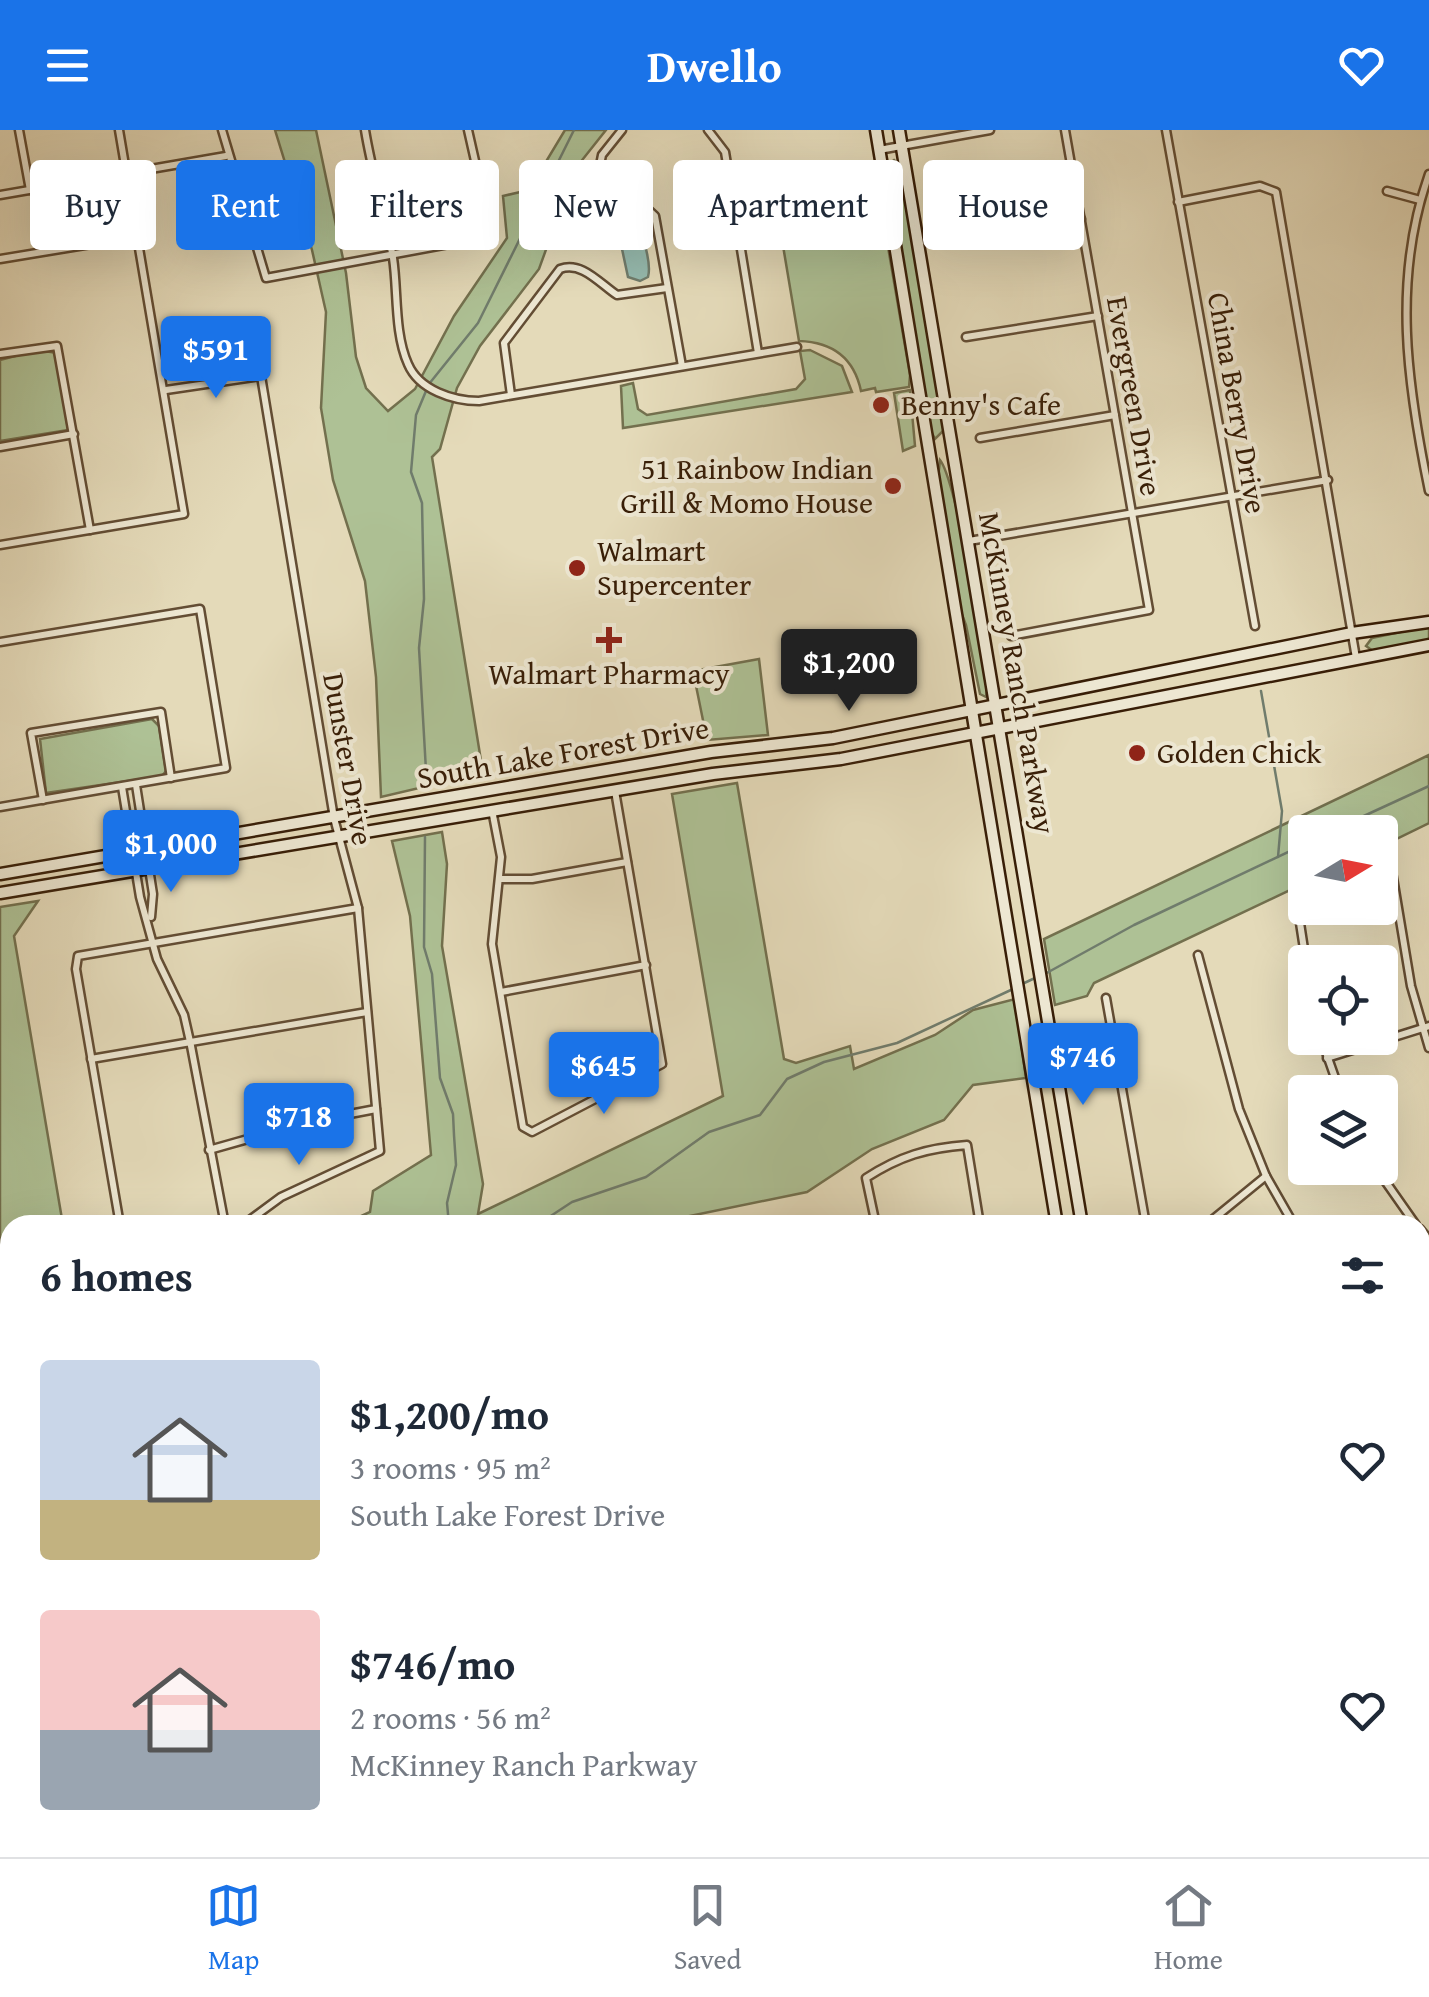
<!DOCTYPE html>
<meta charset="utf-8">
<style>
body{margin:0;font-family:"Gentium Book Plus",serif;background:#f6f6f7;color:#1f2937;height:100vh;display:flex;flex-direction:column;font-size:38px;white-space:nowrap}
*{box-sizing:border-box;margin:0}
p{font-size:32px;color:#747a83}
.icon{flex:none;width:55px;height:55px;fill:none;stroke:currentColor;stroke-width:2;stroke-linecap:round;stroke-linejoin:round}
.map{position:relative;flex:1;overflow:hidden}
.details{position:absolute;left:0px;top:1085px;width:1430px;height:642px;display:flex;flex-direction:column;background:#fff;border-radius:30px 30px 0 0;box-shadow:0 10px 40px #0002}
.details>*{flex:none}
.banner{position:absolute;left:30px;top:30px;width:1370px;height:90px;display:flex;gap:20px}
.needle{width:65px;rotate:80deg}
.tools{position:absolute;left:1288px;top:685px;display:grid;gap:20px}
.tools a{display:grid;place-items:center;width:110px;height:110px;border-radius:10px;background:#fff;box-shadow:0 10px 40px #0002;font-size:50px}
.price{position:absolute;translate:-50% -85px;padding:0 22px;border-radius:10px;background:#1a73e8;color:#fff;font-size:32px;line-height:65px;filter:drop-shadow(0 2px 5px #0008)}
.price::after{content:'';position:absolute;left:50%;top:60px;width:30px;height:22px;margin-left:-15px;background:inherit;clip-path:polygon(0 0,100% 0,50% 100%)}
.price.selected{background:#222;color:#fff}
ul{padding:0;list-style:none}
li{display:flex;align-items:center;gap:30px;height:250px;padding:0 40px}
li span{display:grid;place-items:center;flex:none;width:280px;height:200px;border-radius:10px;color:#555}
li>.icon{margin-inline-start:auto}
span .icon{width:120px;height:120px;fill:#fffc;stroke-width:1}
li b{font-size:42px}
h2{display:flex;justify-content:space-between;align-items:center;height:120px;padding:0 40px;font-size:42px}
.chip{padding:0 35px;border-radius:10px;background:#fff;box-shadow:0 10px 40px #0002;font-size:35px;line-height:90px}
.chip.selected{background:#1a73e8;color:#fff}
header{display:flex;justify-content:space-between;align-items:center;height:130px;padding:0 40px;background:#1a73e8;color:#fff;font-size:45px;font-weight:700}
.tabs{display:flex;justify-content:space-around;align-items:center;height:140px;border-top:2px solid #e0e1e3;background:#fff;font-size:28px;color:#747a83}
.tabs a{display:grid;justify-items:center;gap:5px}
.tabs .selected{color:#1a73e8}
.map>svg:first-child{display:block}
.green{fill:#aec195;stroke:#73704e;stroke-width:2.5}
.water{fill:#95bbb0;stroke:#707c6c;stroke-width:2.5}
.lines{fill:none;stroke-linecap:round;stroke-linejoin:round}
.stream{stroke:#707c6c;stroke-width:2.5}
.street-casing{stroke:#634d34;stroke-width:11}
.secondary-casing{stroke:#381e07;stroke-width:15}
.street{stroke:#ede7d2;stroke-width:6}
.secondary{stroke:#ede7d2;stroke-width:10}
.poi-dot{fill:#8f2418;stroke:#ede7d2;stroke-width:4}
.labels{text-anchor:middle;stroke-width:8;stroke-linejoin:round;paint-order:stroke}
.street-label{font-size:30px;fill:#381e07;stroke:#ede7d2}
.poi-label{font-size:30px;fill:#381e07;stroke:#ede7d2;text-anchor:start}
</style>
<header><svg class="icon" aria-label="menu" viewBox="0 0 24 24"><path d="M4 6h16M4 12h16M4 18h16"/></svg>Dwello<svg class="icon" aria-label="heart" viewBox="0 0 24 24"><path d="M12 20l-8-8c-3-5 5-10 8-4 3-6 11-1 8 4z"/></svg></header>
<div class="map">
<svg width="1429" height="1727" viewBox="0 0 1429 1727">
<rect width="100%" height="100%" fill="#e4dab9"/>
<filter id="stains"><feTurbulence type="fractalNoise" baseFrequency=".002" numOctaves="4"/><feColorMatrix values="0 0 0 0 .2 0 0 0 0 .09 0 0 0 0 .02 0 0 0 .5 -.17"/></filter>
<radialGradient id="worn" r=".72"><stop offset=".6" stop-color="#630" stop-opacity="0"/><stop offset="1" stop-color="#630" stop-opacity=".3"/></radialGradient>
<g class="green">
<polygon points="275,0 316,0 346,143 356,227 366,258 388,281 415,259 454,186 507,108 503,66 529,60 565,0 606,0 575,39 539,139 480,216 457,258 440,319 432,327 483,643 381,667 376,547 365,451 333,350 321,278 326,182 312,120"/>
<polygon points="894,30 901,36 944,300 935,309 930,299 886,36"/>
<path d="M877,53l33,192 -1,12 -33,5 -1,-4 -14,3c-7,-33 -29,-49 -62,-50l-24,-143z"/>
<polygon points="38,220 57,223 68,300 0,311 0,230"/>
<polygon points="810,220 842,236 852,262 623,298 621,256 633,253 638,279 647,285 796,259 805,249 800,221"/>
<polygon points="910,260 915,316 903,321 894,263"/>
<path d="M940,330c16,19 51,210 46,237l-6,-3 -14,-69 -11,-29 -17,-118z"/>
<polygon points="1429,496 1429,510 1373,521 1366,516 1372,508"/>
<polygon points="759,529 768,605 707,610 693,541"/>
<polygon points="152,589 159,596 166,641 162,646 46,663 40,609"/>
<polygon points="1429,625 1429,693 1380,717 1380,702 1305,702 1305,753 1094,853 1087,866 1055,875 1044,809"/>
<polygon points="737,653 784,929 796,933 850,916 854,939 935,905 973,880 1015,869 1026,948 973,955 944,990 872,1019 807,1062 646,1095 342,1095 370,1082 373,1061 431,1025 410,786 392,711 442,702 447,734 442,816 483,1054 478,1084 723,966 672,664"/>
<polygon points="38,771 14,806 63,1095 10,1095 10,1355 0,1330 0,777"/>
<polygon points="0,1483 10,1491 10,1718 183,1718 189,1727 0,1727"/>
</g>
<path class="water" d="M615,84l20,5c7,13 17,44 13,58l-8,4 -12,-4 -6,-28 -17,-15v-13z"/>
<g class="lines">
<g class="stream">
<polyline points="429,254 478,193 574,0"/>
<polyline points="426,261 416,285 411,342 422,373 424,469 419,518 427,658"/>
<polyline points="1261,561 1282,681 1278,727"/>
<polyline points="1329,702 1429,656"/>
<polyline points="425,707 424,817 432,844 440,948 453,984 454,1005 456,1035 447,1073 449,1095"/>
<polyline points="1043,845 1134,795 1305,714"/>
<polyline points="1020,855 1035,848"/>
<polyline points="537,1095 572,1072 646,1047 709,1002 760,985 787,949 824,932 897,913 1013,859"/>
</g>
<g class="street-casing">
<g id="street">
<polyline points="19,0 30,60"/>
<polyline points="222,0 266,148 492,106 468,0"/>
<path d="M365,0c7,43 20,85 28,128 5,32 1,75 15,106 11,26 45,37 71,37l318,-54"/>
<polyline points="622,0 602,25 600,35 655,86 682,236"/>
<polyline points="708,0 725,22 758,223"/>
<polyline points="1166,0 1255,496"/>
<polyline points="879,20 990,0"/>
<path d="M1429,44c-37,105 -22,210 0,317"/>
<polyline points="1387,61 1420,70"/>
<polyline points="0,65 226,26"/>
<polyline points="1178,72 1260,56 1276,62 1356,528"/>
<polyline points="944,112 1081,89"/>
<polyline points="0,129 140,106"/>
<polyline points="966,207 1098,186"/>
<polyline points="0,224 57,216 90,400"/>
<polyline points="166,260 261,246 334,688 358,778 380,1021 281,1067 243,1095"/>
<path d="M511,265l-7,-52 56,-74c22,-8 39,14 57,26l50,-7"/>
<polyline points="980,308 1115,285"/>
<polyline points="0,317 74,304"/>
<polyline points="969,411 1328,350"/>
<polyline points="0,415 184,384 119,0"/>
<polyline points="1011,506 1149,480 1065,0"/>
<polyline points="0,512 200,479 226,638 0,677"/>
<polyline points="136,655 153,764 151,787"/>
<polyline points="122,657 140,767 157,829 184,885 191,916 225,1095"/>
<polyline points="43,670 31,603 161,582 171,648"/>
<polyline points="492,680 501,727 492,814 523,997 532,1002 662,934 615,661"/>
<polyline points="1391,736 1411,856 1429,918"/>
<polyline points="500,749 532,749 627,732"/>
<polyline points="1298,780 1306,832"/>
<polyline points="1198,825 1239,979 1266,1046 1294,1095"/>
<polyline points="501,862 646,835"/>
<polyline points="1106,868 1146,1095"/>
<polyline points="1321,908 1340,962"/>
<polyline points="1327,928 1429,896"/>
<polyline points="91,929 367,882"/>
<polyline points="209,1020 308,992 376,979"/>
<polyline points="1376,1038 1416,1095"/>
<polyline points="120,1095 76,839 78,826 358,778"/>
<path d="M876,1095l-10,-47c34,-22 61,-30 101,-33l13,80"/>
<polyline points="1206,1095 1266,1046"/>
<polyline points="1420,1099 1429,1110"/>
<polyline points="1420,1166 1429,1158"/>
<polyline points="1420,1252 1429,1263"/>
<polyline points="1420,1512 1429,1564"/>
<polyline points="1420,1704 1429,1702"/>
<polyline points="303,1718 310,1727"/>
<polyline points="419,1718 425,1727"/>
<polyline points="1251,1718 1253,1727"/>
<polyline points="548,1727 563,1718"/>
<polyline points="754,1727 770,1718"/>
<polyline points="997,1727 1001,1718"/>
<polyline points="1285,1727 1343,1718"/>
</g>
</g>
<g class="secondary-casing">
<g id="secondary">
<polyline points="876,0 1057,1095"/>
<polyline points="899,0 1082,1095"/>
<polyline points="0,744 711,622 833,608 1352,503 1429,492"/>
<polyline points="0,763 713,644 841,629 1429,515"/>
<polyline points="0,1355 10,1379"/>
<polyline points="1420,1372 1429,1375"/>
<polyline points="0,1458 10,1470"/>
<polyline points="196,1718 203,1727"/>
<polyline points="223,1718 230,1727"/>
<polyline points="1159,1718 1161,1727"/>
<polyline points="1183,1718 1185,1727"/>
</g>
</g>
<use href="#street" class="street"/>
<use href="#secondary" class="secondary"/>
</g>
<g class="poi-dot">
<circle cx="881" cy="275" r="10"/>
<circle cx="893" cy="356" r="10"/>
<circle cx="577" cy="438" r="10"/>
<path d="M604 495h10v10h10v10h-10v10h-10v-10h-10v-10h10z"/>
<circle cx="1137" cy="623" r="10"/>
</g>
<g class="labels">
<g class="street-label">
<text transform="translate(1134 266) rotate(80)" y="10">Evergreen Drive</text>
<text transform="translate(1237 273) rotate(80)" y="10">China Berry Drive</text>
<text transform="translate(1017 543) rotate(80)" y="10">McKinney Ranch Parkway</text>
<text transform="translate(563 623) rotate(-10)" y="10">South Lake Forest Drive</text>
<text transform="translate(348 629) rotate(80)" y="10">Dunster Drive</text>
</g>
<g class="poi-label">
<text x="901" y="285">Benny's Cafe</text>
<text x="873" y="349" text-anchor="end">51 Rainbow Indian<tspan x="873" dy="34">Grill &amp; Momo House</tspan></text>
<text x="597" y="431">Walmart<tspan x="597" dy="34">Supercenter</tspan></text>
<text x="609" y="554" text-anchor="middle">Walmart Pharmacy</text>
<text x="1157" y="633">Golden Chick</text>
</g>
</g>
<rect width="100%" height="100%" filter="url(#stains)"/>
<rect width="100%" height="100%" fill="url(#worn)"/>
</svg>
<div class="tools">
<a><svg class="needle" viewBox="-14 -14 28 28"><path d="M0-13l5 13h-10z" fill="#e53935"/><path d="M0 13l5-13h-10z" fill="#747a83"/></svg></a>
<a><svg class="icon" aria-label="locate" viewBox="0 0 24 24"><circle cx="12" cy="12" r="6"/><path d="M12 2v4M12 18v4M2 12h4M18 12h4"/></svg></a>
<a><svg class="icon" aria-label="layers" viewBox="0 0 24 24"><path d="M12 4l9 5-9 5-9-5zM3 14l9 5 9-5"/></svg></a>
</div>
<b class="price" style="left:216px;top:271px">$591</b>
<b class="price selected" style="left:849px;top:584px">$1,200</b>
<b class="price" style="left:171px;top:765px">$1,000</b>
<b class="price" style="left:1083px;top:978px">$746</b>
<b class="price" style="left:604px;top:987px">$645</b>
<b class="price" style="left:299px;top:1038px">$718</b>
<div class="banner">
<a class="chip">Buy</a>
<a class="chip selected">Rent</a>
<a class="chip">Filters</a>
<a class="chip">New</a>
<a class="chip">Apartment</a>
<a class="chip">House</a>
</div>
<section class="details">
<h2>6 homes<svg class="icon" aria-label="filters" viewBox="0 0 24 24"><path d="M4 7h16M4 17h16"/><circle cx="9" cy="7" r="2"/><circle cx="15" cy="17" r="2"/></svg></h2>
<ul>
<li><span style="background:linear-gradient(#c9d6e8 70%,#c2b280 0)"><svg class="icon" aria-label="home" viewBox="0 0 24 24"><path d="M3 11l9-7 9 7M6 9v11h12V9"/></svg></span><div><b>$1,200/mo</b><p>3 rooms · 95 m²</p><p>South Lake Forest Drive</p></div><svg class="icon" aria-label="heart" viewBox="0 0 24 24"><path d="M12 20l-8-8c-3-5 5-10 8-4 3-6 11-1 8 4z"/></svg></li>
<li><span style="background:linear-gradient(#f6c9c9 60%,#9aa5b1 0)"><svg class="icon" aria-label="home" viewBox="0 0 24 24"><path d="M3 11l9-7 9 7M6 9v11h12V9"/></svg></span><div><b>$746/mo</b><p>2 rooms · 56 m²</p><p>McKinney Ranch Parkway</p></div><svg class="icon" aria-label="heart" viewBox="0 0 24 24"><path d="M12 20l-8-8c-3-5 5-10 8-4 3-6 11-1 8 4z"/></svg></li>
</ul>
</section>
</div>
<nav class="tabs">
<a class="selected"><svg class="icon" aria-label="map" viewBox="0 0 24 24"><path d="M3 6l6-2 6 2 6-2v14l-6 2-6-2-6 2zM9 4v14M15 6v14"/></svg>Map</a>
<a><svg class="icon" aria-label="saved" viewBox="0 0 24 24"><path d="M7 4h10v16l-5-4-5 4z"/></svg>Saved</a>
<a><svg class="icon" aria-label="home" viewBox="0 0 24 24"><path d="M3 11l9-7 9 7M6 9v11h12V9"/></svg>Home</a>
</nav>
